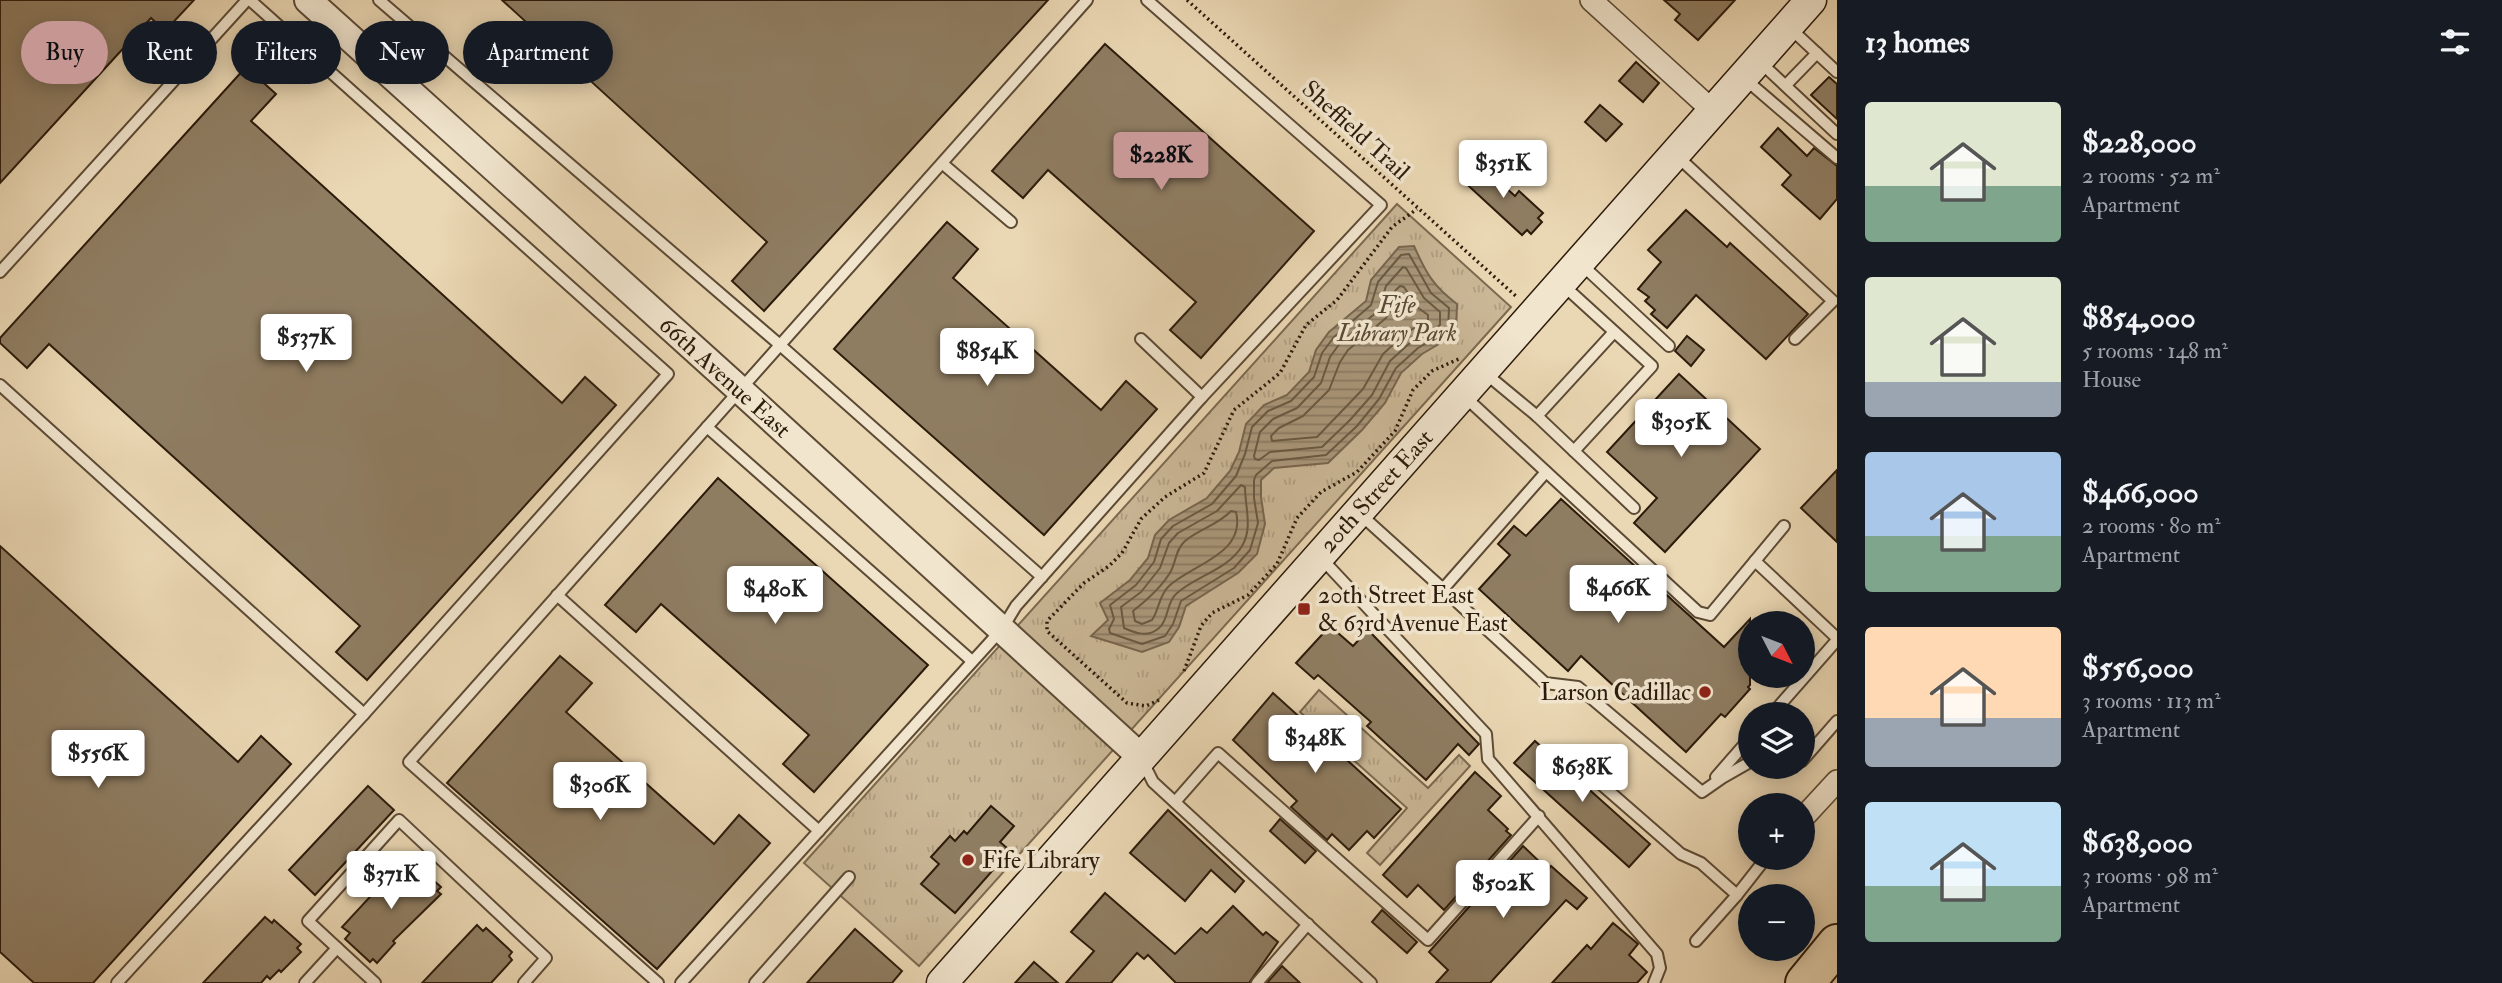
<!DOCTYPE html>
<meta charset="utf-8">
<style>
body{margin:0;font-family:"IM FELL Double Pica",serif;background:#242831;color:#f1f3f6;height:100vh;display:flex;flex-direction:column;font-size:26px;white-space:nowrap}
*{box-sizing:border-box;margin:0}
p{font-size:23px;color:#9ea1a6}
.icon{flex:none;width:38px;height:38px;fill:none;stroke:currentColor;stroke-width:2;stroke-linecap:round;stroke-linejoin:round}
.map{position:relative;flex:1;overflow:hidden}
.drawer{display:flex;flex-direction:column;background:#171b24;width:665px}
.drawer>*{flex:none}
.top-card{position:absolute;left:21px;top:21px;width:665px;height:63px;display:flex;gap:14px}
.needle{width:46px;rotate:132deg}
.tools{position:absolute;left:1738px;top:611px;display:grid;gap:14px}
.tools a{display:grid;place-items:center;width:77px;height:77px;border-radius:50%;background:#171b24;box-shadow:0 4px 18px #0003;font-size:35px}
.price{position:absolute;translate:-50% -60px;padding:0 16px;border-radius:7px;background:#fff;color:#222;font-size:23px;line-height:46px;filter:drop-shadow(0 2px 4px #0008)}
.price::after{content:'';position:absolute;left:50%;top:42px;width:21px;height:16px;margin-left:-10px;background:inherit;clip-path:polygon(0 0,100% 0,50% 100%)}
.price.selected{background:#c59692;color:#111}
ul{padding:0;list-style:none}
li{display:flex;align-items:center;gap:21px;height:175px;padding:0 28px}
li span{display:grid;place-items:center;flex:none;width:196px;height:140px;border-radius:7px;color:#555}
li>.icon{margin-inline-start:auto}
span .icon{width:84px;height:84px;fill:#fffc;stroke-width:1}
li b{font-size:30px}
h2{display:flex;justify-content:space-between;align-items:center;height:84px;padding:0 28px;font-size:30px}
.tag{padding:0 24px;border-radius:32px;background:#171b24;box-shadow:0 4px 18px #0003;font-size:24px;line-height:63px}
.tag.selected{background:#c59692;color:#111}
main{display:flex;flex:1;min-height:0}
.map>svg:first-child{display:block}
.park{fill:url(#park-tufts);stroke:#7b6950;stroke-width:2}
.water{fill:url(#water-rules);stroke:#77654e;stroke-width:2}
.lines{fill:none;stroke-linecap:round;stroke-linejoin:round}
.shore{stroke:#6a5942;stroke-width:2}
.building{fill:#8f7d62;stroke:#2c1b0b;stroke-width:2}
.service-casing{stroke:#5c4a35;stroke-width:14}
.minor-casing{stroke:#5c4a35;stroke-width:24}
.tertiary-casing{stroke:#5c4a35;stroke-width:30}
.secondary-casing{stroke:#2c1b0b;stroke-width:33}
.motorway-casing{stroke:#2c1b0b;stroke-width:42}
.path{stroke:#2c1b0b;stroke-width:3.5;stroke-dasharray:2 3.5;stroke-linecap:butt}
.service{stroke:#f1e5ce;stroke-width:10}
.minor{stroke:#f1e5ce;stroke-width:21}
.tertiary{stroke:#f1e5ce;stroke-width:26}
.secondary{stroke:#f1e5ce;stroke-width:30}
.motorway{stroke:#ead7b3;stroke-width:38}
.poi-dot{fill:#8f2418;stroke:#f1e5ce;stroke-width:2.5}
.labels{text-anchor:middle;stroke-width:7;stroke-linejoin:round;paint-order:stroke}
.street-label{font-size:24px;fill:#2c1b0b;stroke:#f1e5ce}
.park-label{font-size:24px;font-style:italic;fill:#5b4a35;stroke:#f1e5ce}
.poi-label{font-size:24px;fill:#2c1b0b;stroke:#f1e5ce;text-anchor:start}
</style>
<main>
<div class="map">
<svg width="1837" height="983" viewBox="0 0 1837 983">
<defs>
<pattern id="park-tufts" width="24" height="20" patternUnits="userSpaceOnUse" patternTransform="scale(1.75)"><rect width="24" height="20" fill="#cab796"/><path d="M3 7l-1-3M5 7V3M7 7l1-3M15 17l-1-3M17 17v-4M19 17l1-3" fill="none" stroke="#ae9d80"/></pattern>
<pattern id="water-rules" width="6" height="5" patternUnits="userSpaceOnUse" patternTransform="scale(1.75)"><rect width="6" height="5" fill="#a9977a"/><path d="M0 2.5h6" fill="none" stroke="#8a7a62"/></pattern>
</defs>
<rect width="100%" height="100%" fill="#ead7b3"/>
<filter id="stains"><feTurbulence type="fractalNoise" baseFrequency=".00286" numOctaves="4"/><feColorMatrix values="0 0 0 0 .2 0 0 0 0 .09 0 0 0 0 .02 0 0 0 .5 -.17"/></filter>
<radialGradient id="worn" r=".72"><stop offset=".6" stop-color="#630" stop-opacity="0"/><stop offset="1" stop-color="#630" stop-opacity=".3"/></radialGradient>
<g class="park">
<polygon points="1397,204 1511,307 919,966 804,863"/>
<polygon points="1319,690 1428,788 1459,755 1470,766 1380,865 1367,853 1407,808 1300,712"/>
</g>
<path class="water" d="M1414,246c12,27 19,40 43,58l-1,30 -34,20 -21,19 -16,30 -23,27 -34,33 -54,5 -13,12v17l4,27 -8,30 -19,19 -52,33 -7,21 -10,15 -27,10 -51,-16 17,-16 -8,-17 30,-23 18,-22 7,-23 14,-15 38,-22 23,-27 9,-19 7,-28 18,-19 23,-10 22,-23 7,-22 13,-18 37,-31 5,-21 28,-33z"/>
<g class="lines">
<g class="shore">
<polygon points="1409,254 1431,293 1449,308 1448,330 1418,348 1396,368 1379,399 1357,426 1326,455 1272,461 1256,475 1254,480 1254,498 1258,523 1250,550 1234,568 1181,601 1173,624 1165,636 1142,644 1110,633 1109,629 1114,619 1110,605 1136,585 1154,562 1161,539 1173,526 1212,504 1236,476 1245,454 1252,427 1268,411 1291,401 1314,377 1322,353 1334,337 1371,305 1378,282 1401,255"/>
<polygon points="1403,267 1406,268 1424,298 1440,312 1440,325 1412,341 1390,361 1372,395 1350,420 1322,447 1270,452 1259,460 1255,459 1254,456 1260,432 1273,419 1297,408 1321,383 1330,357 1340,343 1378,311 1386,286"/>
<polygon points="1400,286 1404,287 1417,307 1428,315 1428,320 1406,333 1383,354 1363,389 1317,437 1272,441 1271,436 1279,428 1303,416 1329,390 1340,362 1348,350 1386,318 1391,310 1395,291"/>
<path d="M1241,485l4,2c0,20 8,41 -3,59 -14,24 -47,30 -66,48 -10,9 -7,26 -17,34 -11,10 -24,5 -35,0l-3,-21 20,-15 19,-24 9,-25 9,-10 39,-22z"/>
<path d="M1231,511l5,1c10,42 -43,52 -67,74 -10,9 -10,24 -17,34l-10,4 -7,-3 -2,-10c14,-11 29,-24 38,-40 5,-10 5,-22 14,-30 14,-12 33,-16 46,-30z"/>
</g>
</g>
<g class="building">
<polygon points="0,0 194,0 165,31 151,18 0,183"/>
<polygon points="502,0 1048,0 764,311 732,281 767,242"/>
<polygon points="1664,0 1735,0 1698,40 1675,20 1680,14"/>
<polygon points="1105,44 1314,231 1201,358 1170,330 1196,302 1048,170 1023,198 992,171"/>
<polygon points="1636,62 1659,83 1643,102 1619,81"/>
<polygon points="246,67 276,94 251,121 562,403 585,377 616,405 367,680 336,652 360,626 49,344 27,368 0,343 0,338"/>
<polygon points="1829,77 1837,84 1837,119 1811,95"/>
<polygon points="1600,105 1622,124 1606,141 1585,122"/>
<polygon points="1778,128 1807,156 1814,148 1837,166 1837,199 1820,219 1782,185 1791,175 1761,147"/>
<polygon points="1476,161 1515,196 1519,191 1543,213 1538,218 1542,222 1531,234 1527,230 1522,235 1460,178"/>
<polygon points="1686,210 1727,247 1730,243 1808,314 1766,359 1696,295 1667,328 1651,314 1655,310 1645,301 1649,297 1638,289 1661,262 1648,250"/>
<polygon points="947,222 978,249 953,278 1101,410 1126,381 1157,409 1044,535 834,349"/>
<polygon points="1687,336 1704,350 1691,366 1675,351"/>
<polygon points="1679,374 1760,449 1665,552 1634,523 1657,498 1607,452"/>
<polygon points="1837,470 1837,542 1801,508"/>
<polygon points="718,478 928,665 814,792 783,764 809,735 661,604 636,632 605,605"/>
<polygon points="1561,499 1724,647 1750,619 1750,685 1748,687 1750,689 1725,717 1721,714 1686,752 1581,656 1568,671 1479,589 1510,555 1498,544 1514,526 1526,536"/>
<polygon points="0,546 238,762 261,736 291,764 93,983 34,983 0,952"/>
<polygon points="1330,626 1353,646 1368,630 1479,744 1469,755 1458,744 1426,780 1367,726 1371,722 1318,675 1314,679 1296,663"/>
<polygon points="560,656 592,683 566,712 714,844 739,815 770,843 657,969 447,783"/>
<polygon points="1273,693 1401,809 1374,838 1367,831 1349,850 1332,834 1327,840 1291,807 1297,801 1233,740"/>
<polygon points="1535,741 1650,844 1629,867 1514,763"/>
<polygon points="1475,772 1501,796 1488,810 1508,829 1506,831 1511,835 1444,910 1418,885 1407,897 1383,875"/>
<polygon points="368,786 394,810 315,895 289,870"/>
<polygon points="991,806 1014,826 1000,842 1007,848 997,858 1001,861 955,913 921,884 939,864 931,857 950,836 955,841 964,831 967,834"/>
<polygon points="1168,810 1244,881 1235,892 1211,870 1185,901 1130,853"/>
<polygon points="1280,819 1316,851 1305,863 1270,831"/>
<polygon points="1523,846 1548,870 1551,866 1587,898 1577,909 1566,900 1490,983 1436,983 1448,970 1429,952"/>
<polygon points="405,859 411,865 414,863 441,887 437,891 441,894 393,941 395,943 377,963 373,959 370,962 345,939 350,933 342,927"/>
<polygon points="1105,893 1175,954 1201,928 1207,933 1233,906 1263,935 1266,932 1278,942 1249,983 1176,983 1148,955 1144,959 1137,953 1111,983 1066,983 1094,951 1071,932"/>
<polygon points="1382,910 1417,942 1407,953 1372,922"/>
<polygon points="265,917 272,923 274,920 301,944 297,948 301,952 281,972 279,970 270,979 267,976 261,983 203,983"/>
<polygon points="1613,923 1638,944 1629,955 1647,972 1637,983 1552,983 1587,945 1591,949"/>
<polygon points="477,925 483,931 486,928 512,952 509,956 512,960 491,983 422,983"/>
<polygon points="855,929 902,971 892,983 807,983"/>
<polygon points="1034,962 1058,983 1015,983"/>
<polygon points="1282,966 1300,983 1267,983"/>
</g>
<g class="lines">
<g class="service-casing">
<g id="service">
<polyline points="379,0 780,345 1042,577"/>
<polyline points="1790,28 1837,72"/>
<polyline points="1760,62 1837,134"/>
<polyline points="1745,79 1837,158"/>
<polyline points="1786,85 1817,53"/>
<polyline points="1677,156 1833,301 1795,339"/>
<polyline points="943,164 1011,222"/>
<polyline points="1581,264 1669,346"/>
<polyline points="0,272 247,0"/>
<polyline points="1563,285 1652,366 1574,451"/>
<polyline points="1141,339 1202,397"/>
<polyline points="1485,373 1537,416 1634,508"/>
<polyline points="0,385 364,714"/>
<polyline points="1464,396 1698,612 1710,615 1784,526"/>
<polyline points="1537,416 1614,332"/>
<polyline points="707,427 972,661"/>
<polyline points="1546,472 1443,589 1545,683 1578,687 1702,792 1722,778 1750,762"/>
<polyline points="1360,514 1443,589"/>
<polyline points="1321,558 1486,734 1488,759 1657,954 1660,968 1654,983"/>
<polyline points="1755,561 1837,638"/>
<polyline points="557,595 819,831"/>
<polyline points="1772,714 1837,640"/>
<polyline points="1142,760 1153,782 1371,983"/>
<polyline points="1802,761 1837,721"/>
<polyline points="1579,765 1681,854 1701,863 1737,895 1766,858"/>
<polyline points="1716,777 1750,738"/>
<polyline points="1175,802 1218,753 1428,940 1539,816"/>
<polyline points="1696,941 1737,895"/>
<polyline points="117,983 364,714 668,374 250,0"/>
<polyline points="305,983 337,948"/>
<polyline points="375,983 308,921 399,820 546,958 524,983"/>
<polyline points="658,983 409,762 1087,0"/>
<polyline points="681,983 1002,629 1016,606 1202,397 1381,205 1147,0"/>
<polyline points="755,983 849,877"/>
<polyline points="1257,983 1308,924"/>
</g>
</g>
<g class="minor-casing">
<g id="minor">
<polyline points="1591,0 1713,111"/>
<polyline points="1802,819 1837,781"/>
</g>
</g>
<g class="tertiary-casing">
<polyline id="tertiary" points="308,0 740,390 1141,757"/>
</g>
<g class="secondary-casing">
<polyline id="secondary" points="942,983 1811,0"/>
</g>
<g class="motorway-casing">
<polyline id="motorway" points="1805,983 1837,944"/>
</g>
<g class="path">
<polyline points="1187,0 1518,298"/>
<polyline points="1184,671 1201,626 1212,613 1248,595 1277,564 1297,518 1321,492 1357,472 1395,431 1413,390 1432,371 1461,358"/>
<polyline points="1159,700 1146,706 1127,703 1047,631 1047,621 1084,583 1109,566 1122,553 1141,519 1165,497 1204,473 1234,410 1280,373 1306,325 1337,300 1392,227 1417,209"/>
</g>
<use href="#service" class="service"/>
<use href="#minor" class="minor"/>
<use href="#tertiary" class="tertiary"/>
<use href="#secondary" class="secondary"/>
<use href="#motorway" class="motorway"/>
</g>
<g class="poi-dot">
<rect x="1297" y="602" width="14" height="14" rx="3.5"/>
<circle cx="1705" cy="692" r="7"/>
<circle cx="968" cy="860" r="7"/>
</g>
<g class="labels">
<g class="street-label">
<text transform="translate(1356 130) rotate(42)" y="8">Sheffield Trail</text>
<text transform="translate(725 377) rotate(42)" y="8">66th Avenue East</text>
<text transform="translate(1376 491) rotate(-48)" y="8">20th Street East</text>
</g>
<g class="park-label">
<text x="1397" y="313">Fife<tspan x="1397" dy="28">Library Park</tspan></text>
</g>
<g class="poi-label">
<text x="1318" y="603">20th Street East<tspan x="1318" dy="28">&amp; 63rd Avenue East</tspan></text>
<text x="1691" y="700" text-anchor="end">Larson Cadillac</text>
<text x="982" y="868">Fife Library</text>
</g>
</g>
<rect width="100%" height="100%" filter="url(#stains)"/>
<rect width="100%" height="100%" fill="url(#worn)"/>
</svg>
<div class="tools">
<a><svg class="needle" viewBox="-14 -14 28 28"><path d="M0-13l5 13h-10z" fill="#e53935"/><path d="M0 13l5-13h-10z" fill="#9ea1a6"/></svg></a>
<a><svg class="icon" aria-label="layers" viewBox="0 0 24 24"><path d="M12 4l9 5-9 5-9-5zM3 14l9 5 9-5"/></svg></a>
<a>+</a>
<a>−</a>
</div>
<b class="price selected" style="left:1161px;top:192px">$228K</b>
<b class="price" style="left:1503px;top:200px">$351K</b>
<b class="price" style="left:306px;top:374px">$537K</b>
<b class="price" style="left:987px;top:388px">$854K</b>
<b class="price" style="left:1681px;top:459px">$305K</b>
<b class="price" style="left:1618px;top:625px">$466K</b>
<b class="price" style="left:775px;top:626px">$480K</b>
<b class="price" style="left:1315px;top:775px">$348K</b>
<b class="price" style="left:98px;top:790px">$556K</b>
<b class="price" style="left:1582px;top:804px">$638K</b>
<b class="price" style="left:600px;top:822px">$306K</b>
<b class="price" style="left:391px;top:911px">$371K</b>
<b class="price" style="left:1503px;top:920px">$502K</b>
<div class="top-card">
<a class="tag selected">Buy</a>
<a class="tag">Rent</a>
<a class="tag">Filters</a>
<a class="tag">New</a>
<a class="tag">Apartment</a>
</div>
</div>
<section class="drawer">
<h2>13 homes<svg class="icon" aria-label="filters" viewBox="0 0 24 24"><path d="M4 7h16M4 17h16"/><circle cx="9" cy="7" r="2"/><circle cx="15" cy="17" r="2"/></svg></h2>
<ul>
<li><span style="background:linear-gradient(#dfe7d0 60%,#7fa58c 0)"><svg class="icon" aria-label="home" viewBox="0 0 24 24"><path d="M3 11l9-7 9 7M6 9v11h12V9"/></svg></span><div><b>$228,000</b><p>2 rooms · 52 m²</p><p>Apartment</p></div></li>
<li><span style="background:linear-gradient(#dfe7d0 75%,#9aa5b1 0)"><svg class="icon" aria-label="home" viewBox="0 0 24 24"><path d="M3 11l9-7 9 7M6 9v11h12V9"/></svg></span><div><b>$854,000</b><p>5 rooms · 148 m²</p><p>House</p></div></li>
<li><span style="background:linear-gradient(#a9c7e8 60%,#7fa58c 0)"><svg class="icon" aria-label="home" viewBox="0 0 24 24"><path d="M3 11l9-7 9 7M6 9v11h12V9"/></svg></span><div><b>$466,000</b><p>2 rooms · 80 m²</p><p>Apartment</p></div></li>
<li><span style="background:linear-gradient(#ffd9b3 65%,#9aa5b1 0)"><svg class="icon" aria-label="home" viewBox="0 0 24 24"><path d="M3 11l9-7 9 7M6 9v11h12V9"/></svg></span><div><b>$556,000</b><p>3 rooms · 113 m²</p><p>Apartment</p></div></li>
<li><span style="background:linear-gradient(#bfe0f5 60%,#7fa58c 0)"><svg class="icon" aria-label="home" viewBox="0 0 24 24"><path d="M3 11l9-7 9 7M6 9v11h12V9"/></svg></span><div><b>$638,000</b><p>3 rooms · 98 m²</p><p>Apartment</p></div></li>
</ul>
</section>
</main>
